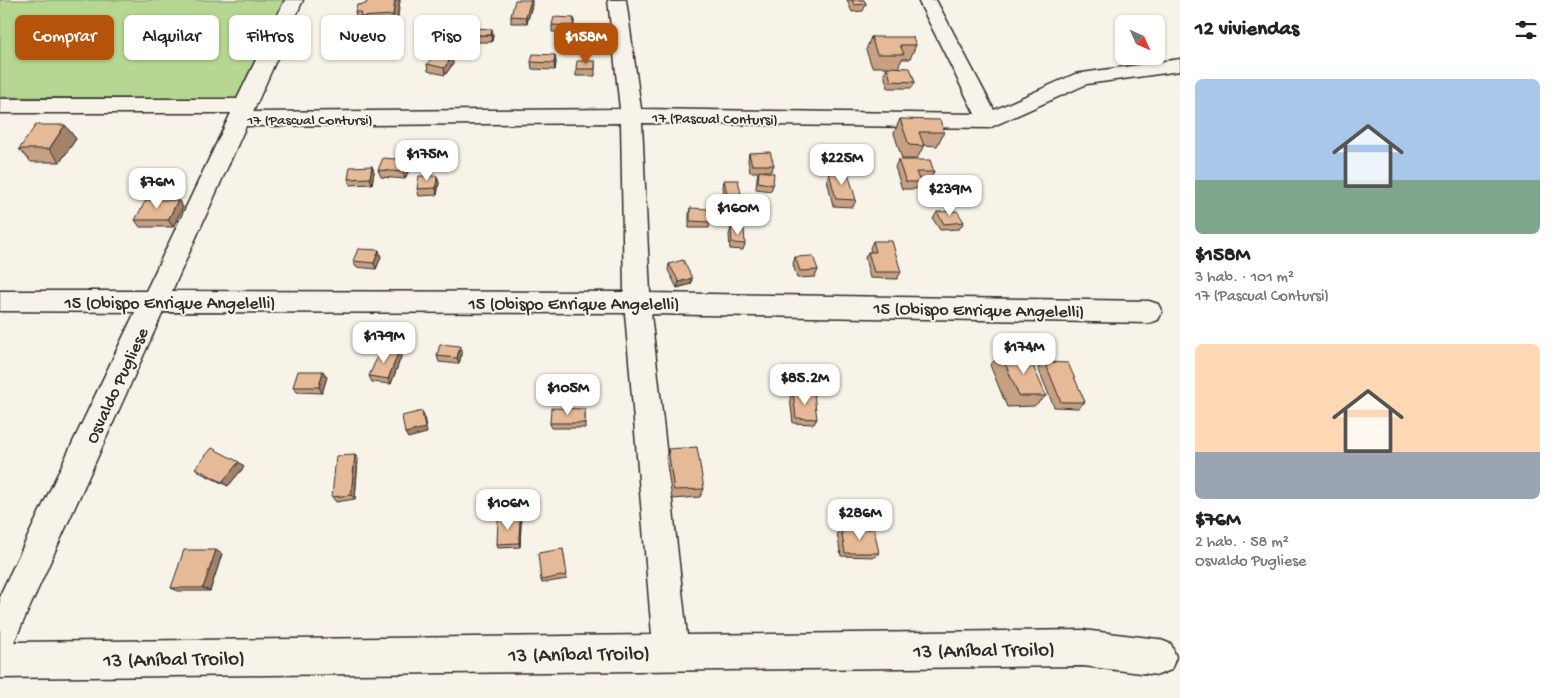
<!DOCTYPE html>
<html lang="es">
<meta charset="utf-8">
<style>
body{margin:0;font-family:"Gochi Hand",sans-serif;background:#f2f2f2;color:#222;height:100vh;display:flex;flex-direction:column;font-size:19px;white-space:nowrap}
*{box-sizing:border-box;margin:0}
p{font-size:16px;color:#767676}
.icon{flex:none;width:28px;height:28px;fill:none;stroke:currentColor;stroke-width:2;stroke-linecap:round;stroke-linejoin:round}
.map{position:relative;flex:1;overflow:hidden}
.side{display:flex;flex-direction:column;background:#fff;width:375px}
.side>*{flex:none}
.guide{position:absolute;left:15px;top:15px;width:475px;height:45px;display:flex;gap:10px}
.needle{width:32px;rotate:135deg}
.controls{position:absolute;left:1115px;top:15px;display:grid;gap:10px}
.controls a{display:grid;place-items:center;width:50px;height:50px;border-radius:8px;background:#fff;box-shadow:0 1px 4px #0004;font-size:25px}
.price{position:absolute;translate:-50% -42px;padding:0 11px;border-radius:10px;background:#fff;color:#222;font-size:16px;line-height:32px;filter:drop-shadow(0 1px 2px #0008)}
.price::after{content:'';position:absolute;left:50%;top:30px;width:15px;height:11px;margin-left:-8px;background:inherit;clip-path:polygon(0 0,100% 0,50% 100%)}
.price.current{background:#b45309;color:#fff}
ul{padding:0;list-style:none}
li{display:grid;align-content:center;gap:10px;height:265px;padding:0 15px}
li span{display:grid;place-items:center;height:155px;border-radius:8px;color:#555}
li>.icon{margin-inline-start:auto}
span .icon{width:90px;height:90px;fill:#fffc;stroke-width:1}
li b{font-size:21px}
h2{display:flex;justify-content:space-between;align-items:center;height:60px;padding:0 15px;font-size:21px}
.chip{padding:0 18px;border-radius:8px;background:#fff;box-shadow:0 1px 4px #0004;font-size:18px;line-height:45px}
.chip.current{background:#b45309;color:#fff}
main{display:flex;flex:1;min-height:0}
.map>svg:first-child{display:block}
.green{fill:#b6d791;stroke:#70815e}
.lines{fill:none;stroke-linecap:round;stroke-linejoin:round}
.minor-casing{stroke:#2b2b2b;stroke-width:3}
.minor{fill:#f7f3e8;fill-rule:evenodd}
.wall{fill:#c7a082;stroke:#2b2b2b}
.shaded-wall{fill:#a2826a;stroke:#2b2b2b}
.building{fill:#e7ba97;stroke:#2b2b2b}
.labels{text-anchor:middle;stroke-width:4;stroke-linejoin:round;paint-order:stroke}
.far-street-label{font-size:15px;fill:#2b2b2b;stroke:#f7f3e8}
.street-label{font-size:18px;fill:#2b2b2b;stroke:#f7f3e8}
.near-street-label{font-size:21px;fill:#2b2b2b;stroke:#f7f3e8}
</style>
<main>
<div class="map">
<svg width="1180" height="698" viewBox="0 0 1180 698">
<rect width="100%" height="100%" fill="#f7f3e8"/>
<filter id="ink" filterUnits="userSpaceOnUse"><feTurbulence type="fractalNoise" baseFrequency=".02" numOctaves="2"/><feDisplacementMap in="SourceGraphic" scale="10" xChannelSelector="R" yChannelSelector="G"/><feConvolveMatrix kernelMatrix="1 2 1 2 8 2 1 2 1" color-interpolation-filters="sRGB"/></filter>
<g filter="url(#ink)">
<polygon class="green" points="0,0 285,0 237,99 0,97"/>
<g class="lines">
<g class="minor-casing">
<path id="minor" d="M285,0h18l-50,112 367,-3 -12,-109h18l15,109 334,5 -57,-114h18l58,110 81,-36 105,-15v12l-93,13 -98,44 -347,-5 8,170 499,8 9,3 4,8 -4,8 -9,3 -498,-9 36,321 396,-5 75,9 13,5 5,13 -5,13 -13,5 -75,-9 -1083,12v-83l135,-283 -135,-1v-20h146l85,-178h-231v-14h237zM621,123l3,169 -452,-1 74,-165zM163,312l462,1 27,322 -638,7z"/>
</g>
<use href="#minor" class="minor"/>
</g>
<g class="wall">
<polygon points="400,0 396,29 364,30 363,26 359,26 355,12 366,4"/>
<polygon points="847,0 864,0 866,4 863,11 852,12"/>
<polygon points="532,5 527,23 511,23 511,16"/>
<polygon points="552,25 574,25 573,33 552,32"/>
<polygon points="470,35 493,35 492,42 471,42"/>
<polygon points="871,37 916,45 910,59 902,59 898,68 915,82 912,88 888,88 884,74 887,67 872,67 866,50"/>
<polygon points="555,55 556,62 555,70 532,69 531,62"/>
<polygon points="452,57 453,64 445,75 428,71 427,64"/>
<polygon points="595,61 595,76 576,76 576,69"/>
<polygon points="900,119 944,132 937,146 924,145 917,159 902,159 894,133"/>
<polygon points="65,125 76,139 60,162 31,162 19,149"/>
<polygon points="749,153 774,165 771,171 764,171 773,185 771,191 756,189 757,178 758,172 750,172 748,160"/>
<polygon points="898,160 934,172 930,179 919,179 920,182 916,189 902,189 895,167"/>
<polygon points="372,166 374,172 372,184 350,185 348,179"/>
<polygon points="410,167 405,179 381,177 378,170"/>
<polygon points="829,173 856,200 853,207 833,206 827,179"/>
<polygon points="437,176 439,183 437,195 419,196 417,189"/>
<polygon points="724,180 741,194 739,201 725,201 723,187"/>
<polygon points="178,200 183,207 173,227 140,227 135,220"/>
<polygon points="690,208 710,222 709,228 689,228 689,215"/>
<polygon points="937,212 964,222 959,229 940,230 933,219"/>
<polygon points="731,228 745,244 743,250 730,249 729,235"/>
<polygon points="873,241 901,272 897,279 870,278 865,258 868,252 871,252 870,248"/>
<polygon points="381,257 376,269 356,267 353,261"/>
<polygon points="795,257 818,270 815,277 797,278 793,264"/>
<polygon points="669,264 692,278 691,284 677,288 668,270"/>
<polygon points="399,351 401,357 391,384 372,382 369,376"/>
<polygon points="462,352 459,364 439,362 437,356"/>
<polygon points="1001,354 1046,396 1034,406 1007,407 990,365"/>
<polygon points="1045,362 1085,402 1078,408 1054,407 1038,368"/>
<polygon points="327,377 322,393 297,392 293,387"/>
<polygon points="793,392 817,419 814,424 793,423 790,398"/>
<polygon points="585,409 585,428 551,428 550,423"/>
<polygon points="668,449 704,489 700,497 672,499 666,458"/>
<polygon points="355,455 358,459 355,499 336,502 332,497"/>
<polygon points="239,462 244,467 228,486 201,473 195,468"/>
<polygon points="520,518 521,523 520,547 498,548 497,544"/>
<polygon points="841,529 879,553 875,557 841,556 837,533"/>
<polygon points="563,549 567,579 542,583 541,580"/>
<polygon points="222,554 210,591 178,591 171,588"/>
</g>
<g class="shaded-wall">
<polygon points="395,0 400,0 396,29 393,15"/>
<polygon points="531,0 532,0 532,5 527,23 526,17"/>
<polygon points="574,18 574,25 573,33 573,26"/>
<polygon points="492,29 493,35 492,42 491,35"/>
<polygon points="555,55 556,62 555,70 554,63"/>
<polygon points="452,57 453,64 445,75 444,68"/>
<polygon points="65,125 76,139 60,162 49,149"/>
<polygon points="408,160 410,167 405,179 403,172"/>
<polygon points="372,166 374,172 372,184 370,178"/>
<polygon points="437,176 439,183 437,195 436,188"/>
<polygon points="178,200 183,207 173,227 168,220"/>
<polygon points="379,250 381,257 376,269 374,263"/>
<polygon points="692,278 691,284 677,288 679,282"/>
<polygon points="460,346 462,352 459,364 457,358"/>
<polygon points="399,351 401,357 391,384 388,379"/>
<polygon points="323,371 327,377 322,393 319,387"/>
<polygon points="422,411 424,416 427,433 408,438 405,433"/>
<polygon points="355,455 358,459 355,499 351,495"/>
<polygon points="239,462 244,467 228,486 222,482"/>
<polygon points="520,518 521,523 520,547 519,543"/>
<polygon points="216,550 222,554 210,591 203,588"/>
</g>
<g class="building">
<polygon points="367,0 395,0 393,15 360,17 361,12 355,12 357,5 366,4"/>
<polygon points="515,0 531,0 526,17 511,16"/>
<polygon points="852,0 864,0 866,4 855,5"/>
<polygon points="554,17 574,18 573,26 552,25"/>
<polygon points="471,28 492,29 491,35 470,35"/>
<polygon points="871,37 913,37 916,45 900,45 904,54 877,54"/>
<polygon points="436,53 452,57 444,68 427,64"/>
<polygon points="533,54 555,55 554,63 531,62"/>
<polygon points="577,61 595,61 595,69 576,69"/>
<polygon points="887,67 910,68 915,82 891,81"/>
<polygon points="900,119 940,120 944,132 919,132 924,146 909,145"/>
<polygon points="36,125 65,125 49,149 19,149"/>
<polygon points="770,152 774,165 752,165 749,153"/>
<polygon points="383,158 408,160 403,172 378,170"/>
<polygon points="898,160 930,160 934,172 916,172 920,182 906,182"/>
<polygon points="372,166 370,178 348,179 350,167"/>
<polygon points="759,171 774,173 773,185 758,182"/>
<polygon points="829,173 848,173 856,200 836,199"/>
<polygon points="419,176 437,176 436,188 417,189"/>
<polygon points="724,180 738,180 741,194 727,194"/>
<polygon points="146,200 178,200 168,220 135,220"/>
<polygon points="690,208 709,209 710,222 690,221"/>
<polygon points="957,211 964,222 944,224 937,212"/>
<polygon points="731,228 744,229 745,244 732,243"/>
<polygon points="873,241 892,241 901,272 874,272 868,252 876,252"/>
<polygon points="358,249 379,250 374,263 353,261"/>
<polygon points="813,256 818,270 800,271 795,257"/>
<polygon points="683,260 692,278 679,282 669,264"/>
<polygon points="440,344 460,346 457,358 437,356"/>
<polygon points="381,349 399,351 388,379 369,376"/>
<polygon points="1001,354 1028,354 1046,396 1019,396"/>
<polygon points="1045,362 1068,363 1085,402 1061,402"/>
<polygon points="298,371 323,371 319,387 293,387"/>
<polygon points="793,392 814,394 817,419 796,418"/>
<polygon points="551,408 585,409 585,423 550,423"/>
<polygon points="422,411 425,428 405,433 402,416"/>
<polygon points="697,447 704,489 674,490 668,449"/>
<polygon points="212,448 239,462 222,482 195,468"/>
<polygon points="355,455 351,495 332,497 336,456"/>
<polygon points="520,518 519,543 497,544 498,519"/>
<polygon points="841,529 874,529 879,553 845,553"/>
<polygon points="563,549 567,575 541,580 538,553"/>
<polygon points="184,550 216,550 203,588 171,588"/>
</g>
</g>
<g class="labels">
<g class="far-street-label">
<text transform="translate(715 118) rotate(1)" y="5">17 (Pascual Contursi)</text>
<text x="310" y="124">17 (Pascual Contursi)</text>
</g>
<g class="street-label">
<text x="170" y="308">15 (Obispo Enrique Angelelli)</text>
<text x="574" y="309">15 (Obispo Enrique Angelelli)</text>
<text transform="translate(979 309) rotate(1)" y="6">15 (Obispo Enrique Angelelli)</text>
<text transform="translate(116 385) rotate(-65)" y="6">Osvaldo Pugliese</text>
</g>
<g class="near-street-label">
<text transform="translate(984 649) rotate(-1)" y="7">13 (Aníbal Troilo)</text>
<text transform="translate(579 653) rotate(-1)" y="7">13 (Aníbal Troilo)</text>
<text transform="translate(174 658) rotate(-1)" y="7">13 (Aníbal Troilo)</text>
</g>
</g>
</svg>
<div class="controls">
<a><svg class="needle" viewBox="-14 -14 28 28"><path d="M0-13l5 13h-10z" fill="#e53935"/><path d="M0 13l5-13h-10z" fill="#767676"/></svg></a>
</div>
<b class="price current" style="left:586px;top:65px">$158M</b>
<b class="price" style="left:427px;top:182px">$175M</b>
<b class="price" style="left:842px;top:186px">$225M</b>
<b class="price" style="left:157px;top:210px">$76M</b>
<b class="price" style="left:950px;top:217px">$239M</b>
<b class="price" style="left:738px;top:236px">$160M</b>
<b class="price" style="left:384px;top:364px">$179M</b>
<b class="price" style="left:1024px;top:375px">$174M</b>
<b class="price" style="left:805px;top:406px">$85.2M</b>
<b class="price" style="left:568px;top:416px">$105M</b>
<b class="price" style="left:508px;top:531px">$106M</b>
<b class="price" style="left:860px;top:541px">$286M</b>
<div class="guide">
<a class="chip current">Comprar</a>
<a class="chip">Alquilar</a>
<a class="chip">Filtros</a>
<a class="chip">Nuevo</a>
<a class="chip">Piso</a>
</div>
</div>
<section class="side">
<h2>12 viviendas<svg class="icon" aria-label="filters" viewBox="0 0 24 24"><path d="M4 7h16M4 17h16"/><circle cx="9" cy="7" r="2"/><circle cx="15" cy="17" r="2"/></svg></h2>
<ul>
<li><span style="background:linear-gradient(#a9c7e8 65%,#7fa58c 0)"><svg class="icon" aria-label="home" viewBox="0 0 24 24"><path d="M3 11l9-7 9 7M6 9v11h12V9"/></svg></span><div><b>$158M</b><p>3 hab. · 101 m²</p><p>17 (Pascual Contursi)</p></div></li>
<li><span style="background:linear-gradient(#ffd9b3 70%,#9aa5b1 0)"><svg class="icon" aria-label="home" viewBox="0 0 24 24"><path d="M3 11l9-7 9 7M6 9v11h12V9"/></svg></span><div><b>$76M</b><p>2 hab. · 58 m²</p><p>Osvaldo Pugliese</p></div></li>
</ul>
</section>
</main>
